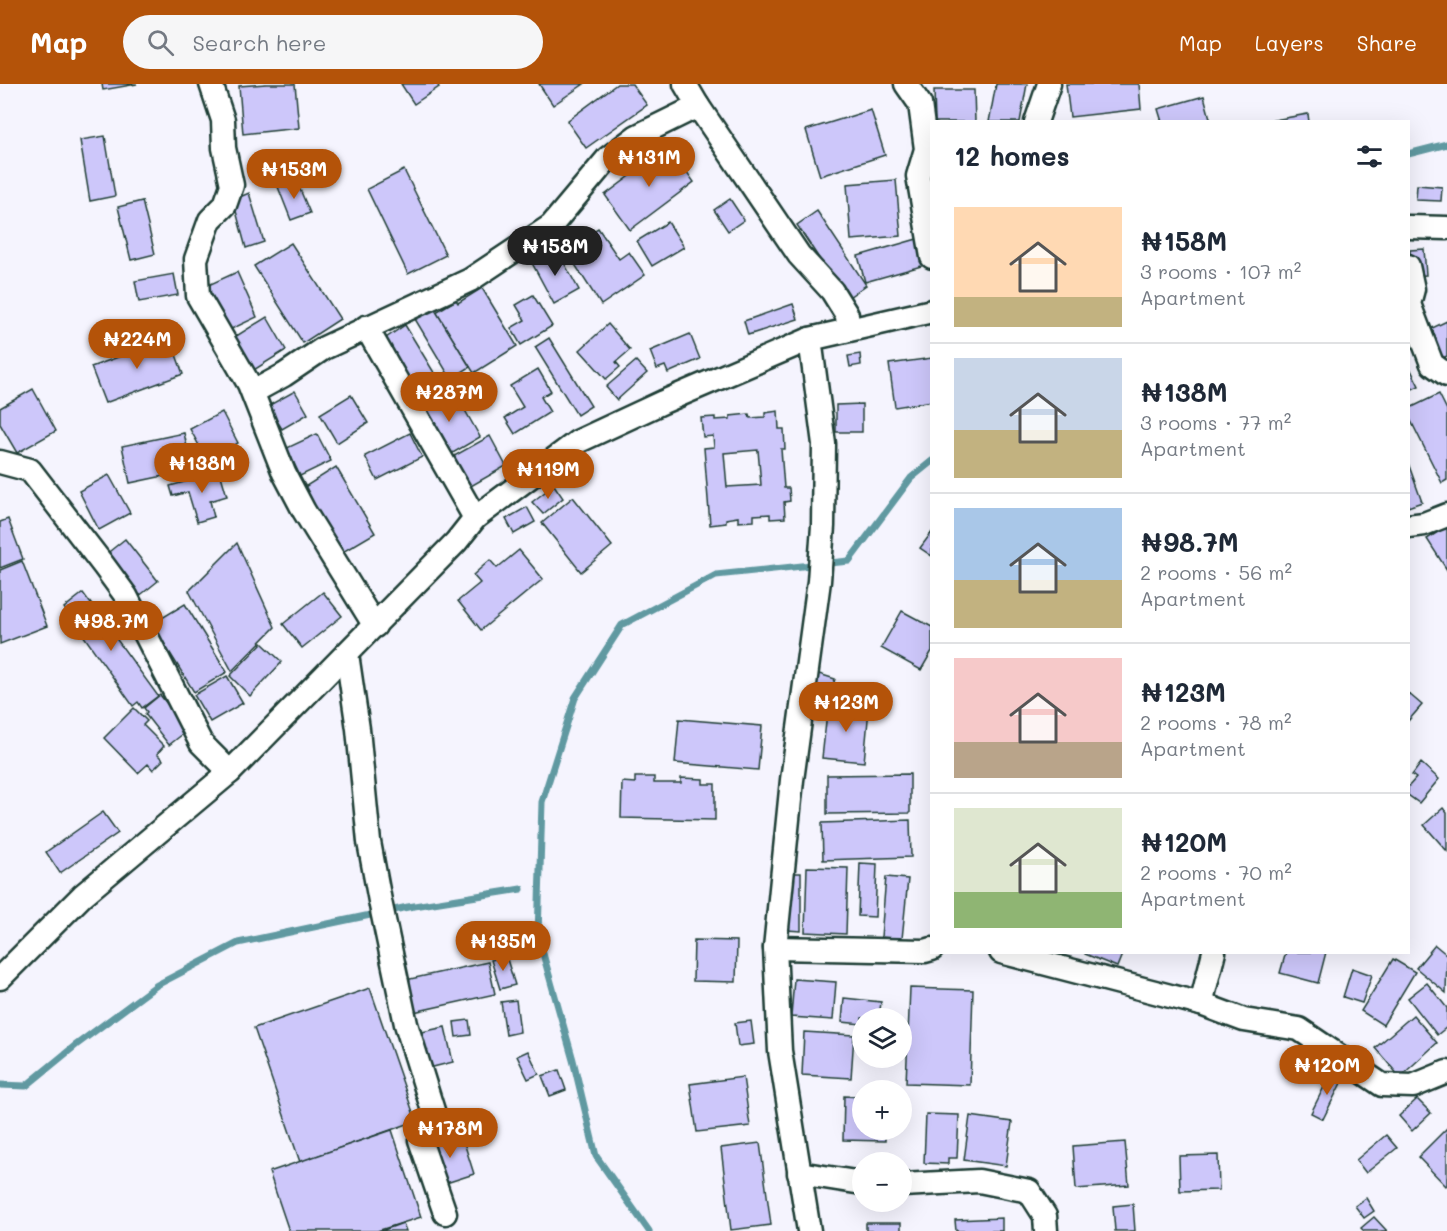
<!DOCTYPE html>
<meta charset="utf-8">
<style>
body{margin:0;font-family:Mali,sans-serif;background:#f6f6f7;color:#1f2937;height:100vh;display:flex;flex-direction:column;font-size:22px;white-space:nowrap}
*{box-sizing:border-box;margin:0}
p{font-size:20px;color:#747a83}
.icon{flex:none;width:33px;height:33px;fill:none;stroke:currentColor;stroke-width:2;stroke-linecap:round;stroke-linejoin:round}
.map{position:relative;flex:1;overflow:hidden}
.drawer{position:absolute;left:930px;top:36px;width:480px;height:834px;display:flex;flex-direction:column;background:#fff;border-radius:0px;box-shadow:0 6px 24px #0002}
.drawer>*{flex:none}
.fabs{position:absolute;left:852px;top:924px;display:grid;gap:12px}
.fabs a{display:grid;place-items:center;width:60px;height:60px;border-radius:50%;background:#fff;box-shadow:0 6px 24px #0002;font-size:30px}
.price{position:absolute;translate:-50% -51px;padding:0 14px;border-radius:21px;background:#b45309;color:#fff;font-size:20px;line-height:39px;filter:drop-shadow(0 2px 3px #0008)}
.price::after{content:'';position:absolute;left:50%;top:36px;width:18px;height:14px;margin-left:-9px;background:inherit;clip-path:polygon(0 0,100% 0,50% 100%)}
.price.current{background:#222;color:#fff}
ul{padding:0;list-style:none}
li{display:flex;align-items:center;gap:18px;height:150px;padding:0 24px}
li+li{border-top:2px solid #e0e1e3}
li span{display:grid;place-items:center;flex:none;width:168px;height:120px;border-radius:0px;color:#555}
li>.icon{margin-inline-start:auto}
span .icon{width:72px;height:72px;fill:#fffc;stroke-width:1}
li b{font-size:26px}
h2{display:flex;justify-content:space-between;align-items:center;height:72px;padding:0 24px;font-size:26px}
header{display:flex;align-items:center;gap:36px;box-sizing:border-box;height:84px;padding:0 30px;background:#b45309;color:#fff}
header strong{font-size:28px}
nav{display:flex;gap:33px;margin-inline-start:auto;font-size:21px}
.search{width:420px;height:54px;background:#f6f6f7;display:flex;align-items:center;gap:15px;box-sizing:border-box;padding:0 21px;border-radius:33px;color:#747a83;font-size:22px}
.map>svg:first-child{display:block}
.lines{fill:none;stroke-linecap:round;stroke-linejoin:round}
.stream{stroke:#6099a1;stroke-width:7}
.building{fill:#cdc7fa;stroke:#1f3d34;stroke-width:1.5;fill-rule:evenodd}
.minor-casing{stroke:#1f3d34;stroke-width:27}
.minor{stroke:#fff;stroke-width:22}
</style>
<header>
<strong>Map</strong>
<div class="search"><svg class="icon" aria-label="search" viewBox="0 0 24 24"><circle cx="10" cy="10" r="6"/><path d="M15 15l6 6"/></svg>Search here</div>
<nav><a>Map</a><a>Layers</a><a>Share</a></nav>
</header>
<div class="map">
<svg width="1447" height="1147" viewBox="0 0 1447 1147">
<rect width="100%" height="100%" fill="#f5f4fe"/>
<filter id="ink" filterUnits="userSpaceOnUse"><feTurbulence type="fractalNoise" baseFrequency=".0167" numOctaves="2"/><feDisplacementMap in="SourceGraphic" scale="12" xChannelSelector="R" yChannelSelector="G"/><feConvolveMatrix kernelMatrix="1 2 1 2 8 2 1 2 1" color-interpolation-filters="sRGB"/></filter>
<g filter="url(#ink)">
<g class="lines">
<g class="stream">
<polyline points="1408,70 1447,60"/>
<polyline points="0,1001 26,1002 76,961 157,901 238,859 408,823 521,805"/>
<polyline points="649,1147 596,1072 573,976 538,852 542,718 575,614 622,541 716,491 849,477 911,394 932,377"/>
</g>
</g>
<g class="building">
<polygon points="102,0 137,0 103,6"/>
<polygon points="266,0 295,0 299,44 243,50 239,2"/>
<polygon points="401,0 437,0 439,3 414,20"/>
<polygon points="539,0 584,0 553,21"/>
<polygon points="617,0 632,0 647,21 586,64 567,37"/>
<polygon points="996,0 1027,0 1020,38 989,38"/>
<polygon points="1066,0 1139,0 1141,25 1070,33"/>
<polygon points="934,6 974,6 975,38 935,38"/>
<polygon points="1204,12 1211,38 1162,38 1158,25"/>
<polygon points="871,26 885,71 820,92 806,46"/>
<polygon points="1308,30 1309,38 1263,38"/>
<polygon points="105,52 115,112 90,117 80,56"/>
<polygon points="669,63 694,98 630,146 605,111"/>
<polygon points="404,86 446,171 408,190 367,105"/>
<polygon points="296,96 310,129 291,136 278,103"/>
<polygon points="896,96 901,152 851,156 847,100"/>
<polygon points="1417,101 1442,103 1441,117 1416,116"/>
<polygon points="249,109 264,158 246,164 233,116"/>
<polygon points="730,115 744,136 728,147 714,126"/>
<polygon points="142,117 155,170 131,176 118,123"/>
<polygon points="817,127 866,201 846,215 797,141"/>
<polygon points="668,138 684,163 652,182 637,157"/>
<polygon points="598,144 619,175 629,168 645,191 601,221 574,179 581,175 572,161"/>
<polygon points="917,155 925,181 865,198 858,172"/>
<polygon points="291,159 340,235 303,259 254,182"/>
<polygon points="1424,165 1426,191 1412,192 1410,166"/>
<polygon points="557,166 579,206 554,220 532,179"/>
<polygon points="237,188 257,233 225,248 204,203"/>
<polygon points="174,190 178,211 139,218 135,197"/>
<polygon points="482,204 517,262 474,289 436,228 456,216 458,219"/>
<polygon points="533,211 552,242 521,261 511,244 525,236 516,221"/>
<polygon points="793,220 798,235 748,251 744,237"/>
<polygon points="434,224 470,283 451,295 415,235"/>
<polygon points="267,233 286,266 249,289 230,256"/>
<polygon points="1447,237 1447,272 1443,274 1430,245"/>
<polygon points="608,240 630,266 616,278 620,283 606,295 580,266"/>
<polygon points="405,241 441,300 419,314 383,256"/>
<polygon points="690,250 700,275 668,289 665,282 657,285 650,267"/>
<polygon points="170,254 183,290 105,319 91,283"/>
<polygon points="549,254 591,322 577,331 535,263"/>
<polygon points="860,270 861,281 850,283 848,272"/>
<polygon points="932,274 932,317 895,323 889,280"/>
<polygon points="636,277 647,289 617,316 606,303"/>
<polygon points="1408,280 1419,302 1408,307"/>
<polygon points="538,285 551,307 541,313 550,328 515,350 505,334 523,323 510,302"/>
<polygon points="33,305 56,347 17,369 0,340 0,324"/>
<polygon points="453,305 480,353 446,373 419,324"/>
<polygon points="295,307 308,330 282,345 268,322"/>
<polygon points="1439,310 1447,326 1447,396 1442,399 1408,331 1408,325"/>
<polygon points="351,311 368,339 337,359 320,330"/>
<polygon points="862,320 862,348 836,348 836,321"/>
<path d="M778,327l1,18h5l1,20h-4l3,39h5l1,13 -6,1 1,16 -15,1v-5l-16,1v6l-16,1v-5l-12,2v4l-16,2 -6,-77 10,-1 -1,-11 -10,1 -2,-19 14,-1v3l15,-1v-3l19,-2 1,4 15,-1v-4zM758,366l3,35 -34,2 -3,-34z"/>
<polygon points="222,328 238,359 207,376 190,345"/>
<polygon points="184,349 192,386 130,399 122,362"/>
<polygon points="410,349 422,373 377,396 365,372"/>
<polygon points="317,350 331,377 300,392 287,364"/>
<polygon points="490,352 506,382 464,406 447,376"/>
<polygon points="1408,379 1422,418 1408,423"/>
<polygon points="336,383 375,449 341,469 303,404"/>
<polygon points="220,388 227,412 210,417 214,433 197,438 188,408 173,412 170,402"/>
<polygon points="109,391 130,429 99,446 79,407"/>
<polygon points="554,401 563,414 543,430 532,418"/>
<polygon points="573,413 612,462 581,488 542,439"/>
<polygon points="527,423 535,438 514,450 506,435"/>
<polygon points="8,435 23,475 0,484 0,438"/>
<polygon points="1447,442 1447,486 1427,455"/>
<polygon points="932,448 932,472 920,464"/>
<polygon points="125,455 158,497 133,517 100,475"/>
<polygon points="237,459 275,543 232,587 189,507"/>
<polygon points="519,466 543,495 481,546 458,517 480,499 473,491 490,476 497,484"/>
<polygon points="22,477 47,542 0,560 0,486"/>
<polygon points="323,508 342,532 302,564 283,540"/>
<polygon points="83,509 158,612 142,624 138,618 133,622 64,524"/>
<polygon points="185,520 227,588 194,608 152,540"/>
<polygon points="902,527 932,543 932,567 921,586 881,564"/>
<polygon points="262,559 282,578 250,612 230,592"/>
<polygon points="816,589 835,595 831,607 812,601"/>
<polygon points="227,592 243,619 210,638 194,611"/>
<polygon points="1408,609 1422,621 1408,637"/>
<polygon points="160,611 188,646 169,661 145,630 147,628 144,624"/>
<polygon points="828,620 869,625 864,678 822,674"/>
<polygon points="134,624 147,637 143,641 164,662 157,670 163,676 153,686 148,680 138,689 104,654"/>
<polygon points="679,635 762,642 758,686 675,679"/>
<polygon points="1421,679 1439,695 1419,719 1408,711 1408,703 1416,694 1412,691"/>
<polygon points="910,690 910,729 827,730 827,691"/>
<polygon points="635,693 654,693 654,699 681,699 681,694 703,695 703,700 715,700 715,736 621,734 622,698 635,699"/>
<polygon points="1443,724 1447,729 1447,767 1424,741"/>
<polygon points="103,728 118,749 60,789 46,768"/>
<polygon points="910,736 911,773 823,776 822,739"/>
<polygon points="860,779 877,780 875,833 858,832"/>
<polygon points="807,783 848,784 846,850 805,848"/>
<polygon points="787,789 801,789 801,847 787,846"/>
<polygon points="886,793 908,795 902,855 881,853"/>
<polygon points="694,856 737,857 736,898 693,897"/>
<polygon points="1435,861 1447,871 1446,909 1416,884"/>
<polygon points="1085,868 1123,868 1117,883 1085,870"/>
<polygon points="1286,868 1326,868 1318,899 1280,889"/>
<polygon points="506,872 515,901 500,905 491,876"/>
<polygon points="1393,875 1415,888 1383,941 1361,927"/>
<polygon points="488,878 495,910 409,929 401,897"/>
<polygon points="1352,884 1372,891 1362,919 1343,913"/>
<polygon points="794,895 836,898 833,936 791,933"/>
<polygon points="1427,899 1447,924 1447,943 1437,951 1408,914"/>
<polygon points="370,904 416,1037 300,1078 254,944"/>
<polygon points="910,904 973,906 970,1001 906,999"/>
<polygon points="844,914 881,918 879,934 862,934 862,940 842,938"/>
<polygon points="516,916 520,948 506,951 501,918"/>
<polygon points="1413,931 1437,959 1400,993 1375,964"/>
<polygon points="469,936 471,951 456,953 454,938"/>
<polygon points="751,937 754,960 738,962 735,939"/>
<polygon points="445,943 453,978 425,985 417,949"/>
<polygon points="804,948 854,951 851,994 802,991"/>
<polygon points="528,967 539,990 528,995 517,972"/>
<polygon points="559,986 566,1006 550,1012 542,992"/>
<polygon points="1331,989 1343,995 1323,1035 1311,1029"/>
<polygon points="743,993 750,1042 697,1048 690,1000"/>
<polygon points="844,1012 862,1013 862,1046 885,1046 885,1057 843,1056"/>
<polygon points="1417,1015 1431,1029 1412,1047 1399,1032"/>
<polygon points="926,1030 959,1031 957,1074 948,1074 948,1080 924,1079"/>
<polygon points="970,1032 1012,1038 1006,1082 964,1076"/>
<polygon points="1447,1044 1447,1101 1446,1102 1418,1073"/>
<polygon points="392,1046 421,1133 377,1147 289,1147 269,1088"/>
<polygon points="461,1049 474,1090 440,1101 426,1061"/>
<polygon points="1386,1051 1397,1064 1366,1089 1356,1076"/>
<polygon points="1125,1058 1129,1101 1076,1105 1073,1062"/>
<polygon points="760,1059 771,1141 731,1146 721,1064"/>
<polygon points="1218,1071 1219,1106 1180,1107 1179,1072"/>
<polygon points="1366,1114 1374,1127 1364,1134 1355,1122"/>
<polygon points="1133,1120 1135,1147 1115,1147 1113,1122"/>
<polygon points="1374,1133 1387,1147 1364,1147 1361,1144"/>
<polygon points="1002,1134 1002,1147 956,1147 955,1136"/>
<polygon points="403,1139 406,1147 381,1147"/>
<rect x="866" y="1139" width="35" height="8"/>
</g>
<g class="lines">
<g class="minor-casing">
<g id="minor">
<polyline points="211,0 223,36 224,64 232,101 225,121 210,136 196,175 198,212 249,300 284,389 304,427 375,542"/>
<polyline points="685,0 698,22 799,171 832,207 847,231 848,245"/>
<polyline points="906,0 920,20 926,65 918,92 932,173"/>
<polyline points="1036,38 1049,0"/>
<polyline points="1408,143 1447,144"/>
<polyline points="1408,182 1413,205 1409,220 1432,280 1447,291"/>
<polyline points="366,243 475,434"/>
<polyline points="253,308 284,291 324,264 470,196 551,142 608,74 637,52 698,22"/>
<polyline points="0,378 30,386 104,482 126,512 201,659 230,688"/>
<polyline points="1408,442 1424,440 1447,431"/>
<polyline points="347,570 358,645 369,758 380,817 406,940 435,1033 420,1056 445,1129"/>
<polyline points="775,864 925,867 932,865"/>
<polyline points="1001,868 1201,920 1244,936 1299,945 1382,1001 1413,1002 1447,988"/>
<polyline points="0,894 83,811 230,688 456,458 475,434 577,358 663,318 810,255 932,227"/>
<polyline points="1201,920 1214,868"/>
<polyline points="799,1089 862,1099"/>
<polyline points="902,1101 979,1097 1029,1107 1045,1132 1046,1147"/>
<polyline points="809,1147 780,967 775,864 792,696 819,497 823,442 824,360 810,255"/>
</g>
</g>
<use href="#minor" class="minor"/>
</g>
</g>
</svg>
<div class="fabs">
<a><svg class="icon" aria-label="layers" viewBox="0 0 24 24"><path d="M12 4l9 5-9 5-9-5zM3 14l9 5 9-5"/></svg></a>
<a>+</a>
<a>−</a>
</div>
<b class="price" style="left:649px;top:104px">₦131M</b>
<b class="price" style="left:294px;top:116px">₦153M</b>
<b class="price current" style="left:555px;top:193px">₦158M</b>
<b class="price" style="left:137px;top:286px">₦224M</b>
<b class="price" style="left:449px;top:339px">₦287M</b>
<b class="price" style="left:202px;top:410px">₦138M</b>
<b class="price" style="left:548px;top:416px">₦119M</b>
<b class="price" style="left:111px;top:568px">₦98.7M</b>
<b class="price" style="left:846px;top:649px">₦123M</b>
<b class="price" style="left:503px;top:888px">₦135M</b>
<b class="price" style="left:1327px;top:1012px">₦120M</b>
<b class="price" style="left:450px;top:1075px">₦178M</b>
<section class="drawer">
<h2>12 homes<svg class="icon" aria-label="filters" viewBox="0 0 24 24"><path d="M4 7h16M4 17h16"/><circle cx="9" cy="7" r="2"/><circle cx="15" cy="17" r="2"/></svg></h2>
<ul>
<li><span style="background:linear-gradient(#ffd9b3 75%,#c2b280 0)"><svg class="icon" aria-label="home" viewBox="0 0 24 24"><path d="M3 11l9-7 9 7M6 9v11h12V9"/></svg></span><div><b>₦158M</b><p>3 rooms · 107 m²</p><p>Apartment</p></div></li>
<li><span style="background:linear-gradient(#c9d6e8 60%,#c2b280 0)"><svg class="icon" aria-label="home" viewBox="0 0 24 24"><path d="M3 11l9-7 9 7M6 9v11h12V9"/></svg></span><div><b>₦138M</b><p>3 rooms · 77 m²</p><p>Apartment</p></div></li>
<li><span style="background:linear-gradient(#a9c7e8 60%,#c2b280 0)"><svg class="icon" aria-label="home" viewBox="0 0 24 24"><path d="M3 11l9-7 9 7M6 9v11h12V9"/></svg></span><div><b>₦98.7M</b><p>2 rooms · 56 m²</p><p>Apartment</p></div></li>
<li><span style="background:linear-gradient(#f6c9c9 70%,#b9a48a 0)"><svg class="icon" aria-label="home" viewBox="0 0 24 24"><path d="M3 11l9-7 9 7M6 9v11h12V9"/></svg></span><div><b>₦123M</b><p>2 rooms · 78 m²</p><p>Apartment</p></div></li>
<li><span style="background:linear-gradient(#dfe7d0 70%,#8fb573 0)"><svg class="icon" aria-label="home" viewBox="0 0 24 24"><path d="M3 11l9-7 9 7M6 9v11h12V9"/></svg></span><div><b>₦120M</b><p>2 rooms · 70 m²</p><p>Apartment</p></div></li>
</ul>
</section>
</div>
